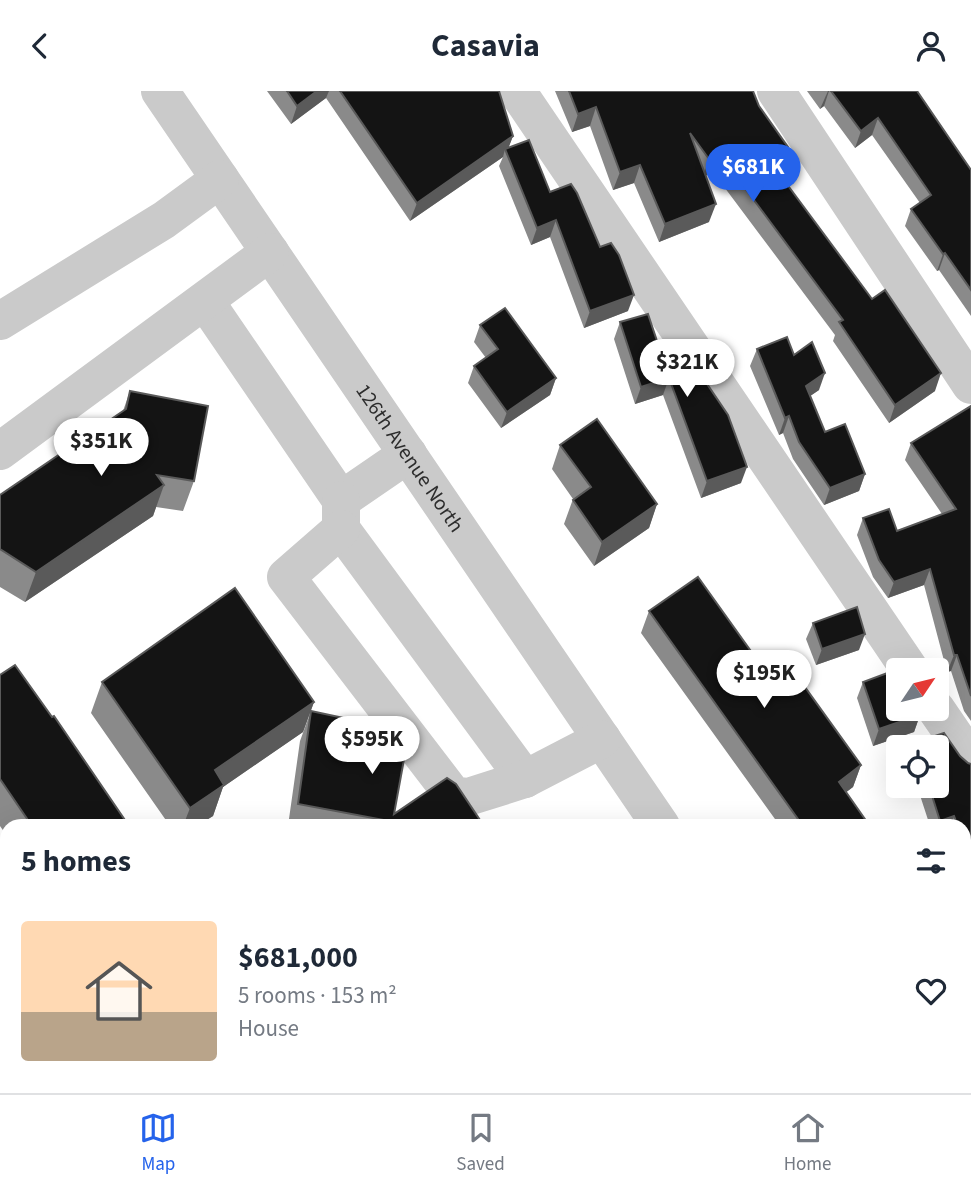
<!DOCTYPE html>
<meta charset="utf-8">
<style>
body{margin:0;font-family:"Source Sans 3",sans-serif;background:#f2f2f3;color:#1f2937;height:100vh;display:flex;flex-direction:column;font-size:26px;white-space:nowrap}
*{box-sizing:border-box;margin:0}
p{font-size:23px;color:#747a83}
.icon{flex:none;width:38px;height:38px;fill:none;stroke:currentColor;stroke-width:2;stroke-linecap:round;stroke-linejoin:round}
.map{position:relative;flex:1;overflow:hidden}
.drawer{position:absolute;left:0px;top:728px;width:971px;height:275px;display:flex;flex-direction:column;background:#fff;border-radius:21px 21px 0 0;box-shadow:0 7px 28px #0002}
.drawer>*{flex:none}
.needle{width:46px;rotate:55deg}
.buttons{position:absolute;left:886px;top:567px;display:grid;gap:14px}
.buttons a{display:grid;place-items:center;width:63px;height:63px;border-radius:7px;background:#fff;box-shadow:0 7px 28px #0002;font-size:35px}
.price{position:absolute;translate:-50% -60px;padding:0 16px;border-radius:24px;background:#fff;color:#222;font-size:23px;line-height:46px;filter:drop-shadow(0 2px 4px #0008)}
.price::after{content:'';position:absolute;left:50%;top:42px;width:21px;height:16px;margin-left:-10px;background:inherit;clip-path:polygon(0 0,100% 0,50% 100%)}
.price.current{background:#2563eb;color:#fff}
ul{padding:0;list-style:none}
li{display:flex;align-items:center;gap:21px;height:175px;padding:0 21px}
li span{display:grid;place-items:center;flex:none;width:196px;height:140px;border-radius:7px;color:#555}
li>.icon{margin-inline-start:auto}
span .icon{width:84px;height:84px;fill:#fffc;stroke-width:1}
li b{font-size:30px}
h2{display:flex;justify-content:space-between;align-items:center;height:84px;padding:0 21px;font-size:30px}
header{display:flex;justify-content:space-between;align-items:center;height:91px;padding:0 21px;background:#fff;font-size:32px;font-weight:700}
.tab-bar{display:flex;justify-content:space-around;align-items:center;height:98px;border-top:2px solid #e0e1e3;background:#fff;font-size:19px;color:#747a83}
.tab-bar a{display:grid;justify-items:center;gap:4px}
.tab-bar .current{color:#2563eb}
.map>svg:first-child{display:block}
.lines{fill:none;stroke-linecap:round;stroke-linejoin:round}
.minor{stroke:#cacaca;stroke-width:38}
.wall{fill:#8a8a8a}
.shaded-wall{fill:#5a5a5a}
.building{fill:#141414;stroke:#5a5a5a;stroke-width:2}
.labels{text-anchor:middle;stroke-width:7;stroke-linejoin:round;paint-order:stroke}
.street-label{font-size:21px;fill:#2d2d2d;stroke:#fff}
</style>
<header><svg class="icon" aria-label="back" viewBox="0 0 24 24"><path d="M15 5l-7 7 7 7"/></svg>Casavia<svg class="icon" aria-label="person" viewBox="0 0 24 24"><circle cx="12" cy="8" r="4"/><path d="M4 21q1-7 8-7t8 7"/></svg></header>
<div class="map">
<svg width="971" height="1002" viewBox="0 0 971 1002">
<rect width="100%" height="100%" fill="#fff"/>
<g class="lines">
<g class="minor">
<path id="s1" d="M160,0l501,735"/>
<polyline points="517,0 910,579"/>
<polyline points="776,0 971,294"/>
<polyline points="205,210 341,409 408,363"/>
<polyline points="0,230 164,129 220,88"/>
<polyline points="0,360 270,161"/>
<polyline points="341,409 341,438 525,688"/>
<polyline points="341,438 286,486 453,704 468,706 525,688 602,648"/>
<polyline points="936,618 971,669"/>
<polyline points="840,996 844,1002"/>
<polyline points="594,1002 603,996"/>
</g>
</g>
<g class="wall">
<polygon points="267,0 499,0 513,45 508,57 600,156 628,220 584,237 550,146 531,154 499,75 503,66 410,130 326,7 291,33"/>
<polygon points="555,0 753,0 759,15 788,56 781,74 776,78 935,300 889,332 833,250 835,244 713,81 705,85 709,131 659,151 634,92 613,99 590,35 572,41"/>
<polygon points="807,0 918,0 917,1 971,79 971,225 939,179 937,180 905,135 911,118 920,112 872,44 855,57 824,15 820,18"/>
<polygon points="620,231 662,265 741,392 701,407 663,304 635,313 614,248"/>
<polygon points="480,234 556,287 550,304 501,337 468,292 474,275 486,267 474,251"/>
<polygon points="757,258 794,264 819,299 810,305 825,341 865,383 859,400 824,414 793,368 783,342 779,344 750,275"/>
<polygon points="130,300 194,390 183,420 156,416 153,425 25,511 0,496 0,404 123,320"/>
<polygon points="971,315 971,630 964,620 951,580 947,581 924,494 888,507 873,486 857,444 863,427 897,440 942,423 905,369 911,352"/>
<polygon points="560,354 657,413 649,437 594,475 564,433 573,408 552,378"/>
<polygon points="649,520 770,587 861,674 853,696 846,701 867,731 866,735 780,735 641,542"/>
<polygon points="813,532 859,559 816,574 806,548"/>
<polygon points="0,584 129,735 7,735 7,745 0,735"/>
<polygon points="102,591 314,611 303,641 223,696 213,725 197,735 170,735 91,622"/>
<polygon points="863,591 920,624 914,641 873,655 857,607"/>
<polygon points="311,620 394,723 484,735 288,735 300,650"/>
<polygon points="960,665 968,672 971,673 971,807 964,788 964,735 930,735 917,695 936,695"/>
<polygon points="971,959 971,1002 965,1002 961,996 964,996 964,963"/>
<polygon points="301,996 480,996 471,1002 299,1002"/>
</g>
<g class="shaded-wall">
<polygon points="317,0 329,0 326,7 291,33 297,15"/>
<polygon points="828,0 829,0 824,15 820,18"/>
<polygon points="596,16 590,35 572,41 578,23"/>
<polygon points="878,27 872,44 855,57 861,40"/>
<polygon points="513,45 507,61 505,58 503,66 410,130 417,112"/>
<polygon points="788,56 781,74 763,88 769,69"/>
<polygon points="719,62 713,81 703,86 709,68"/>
<polygon points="640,74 634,92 613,99 620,81"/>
<polygon points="716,113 709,131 659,151 665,133"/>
<polygon points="556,129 550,146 531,154 537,137"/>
<polygon points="945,162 939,179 937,180 943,163"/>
<polygon points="634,204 628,220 584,237 590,220"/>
<polygon points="825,282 819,299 800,312 806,295"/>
<polygon points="941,282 935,300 889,332 895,314"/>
<polygon points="556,287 550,304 501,337 507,321"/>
<polygon points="669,287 663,304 635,313 641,296"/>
<polygon points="789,325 783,342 779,344 785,327"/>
<polygon points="747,376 741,392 701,407 707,390"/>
<polygon points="865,383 859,400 824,414 830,397"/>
<polygon points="164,394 153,425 25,511 36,481"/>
<polygon points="657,413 649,437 594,475 602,451"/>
<polygon points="930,478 924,494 888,507 894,491"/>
<polygon points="865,543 859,559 816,574 822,558"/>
<polygon points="954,564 957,564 951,580 947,581"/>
<polygon points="314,611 303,641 223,696 213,725 197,735 183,735 190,717 215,679"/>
<polygon points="920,624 914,641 873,655 879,638"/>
<polygon points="861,674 853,696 831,713 839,691"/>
<polygon points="954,725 951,735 938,735 940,730"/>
<polygon points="971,894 971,912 964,917 964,899"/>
<polygon points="455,996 480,996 471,1002 446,1002"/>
</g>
<g class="building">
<polygon points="287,0 317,0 297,15"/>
<polygon points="340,0 499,0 513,45 417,112"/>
<polygon points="569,0 753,0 759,15 788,56 769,69 872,208 885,199 941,282 895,314 839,231 843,229 719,62 709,68 690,42 716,113 665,133 640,74 620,81 596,16 578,23"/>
<polygon points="831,0 917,0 971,79 971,199 945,162 943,163 911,118 931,104 878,27 861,40"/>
<polygon points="529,49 550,101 571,93 577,102 600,156 611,152 619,164 634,204 590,220 556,129 537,137 505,58"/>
<polygon points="505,217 556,287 507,321 474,275 498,258 480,234"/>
<polygon points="648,223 662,265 684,259 728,324 747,376 707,390 669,287 641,296 620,231"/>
<polygon points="787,246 794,264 812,251 825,282 806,295 825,341 845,333 865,383 830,397 799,351 789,325 785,327 757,258"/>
<polygon points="130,300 208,315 194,390 157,384 164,394 36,481 0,458 0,404 126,318"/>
<polygon points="971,315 971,605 957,564 954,564 930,478 894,491 879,469 863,427 889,418 897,440 956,418 911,352"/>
<polygon points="597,328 657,413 602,451 573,409 591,396 560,354"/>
<polygon points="698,486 770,587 789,574 861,674 839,691 867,731 862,735 803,735 649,520"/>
<polygon points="235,497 314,611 215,679 224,694 190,717 102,591"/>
<polygon points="857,516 865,543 822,558 813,532"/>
<polygon points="15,574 52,626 54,625 129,735 32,735 0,688 0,584"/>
<polygon points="901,577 903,579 898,579 898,618 917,618 920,624 879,638 863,591"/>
<polygon points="311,620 409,641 394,723 447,687 456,693 484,735 376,735 384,729 298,713"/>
<polygon points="944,642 960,665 968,672 971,673 971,773 964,753 964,735 958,735 954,725 940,730 929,695 936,695 936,656 916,656 914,652"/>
<polygon points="964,860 971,869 971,894 964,899"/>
<polygon points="971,959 971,973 964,964"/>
<polygon points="314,996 455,996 446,1002 319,1002"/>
<polygon points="688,996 788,996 793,1002 679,1002"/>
</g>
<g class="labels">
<g class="street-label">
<text dy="7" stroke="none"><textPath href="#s1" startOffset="444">126th Avenue North</textPath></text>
</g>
</g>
</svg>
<div class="buttons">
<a><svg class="needle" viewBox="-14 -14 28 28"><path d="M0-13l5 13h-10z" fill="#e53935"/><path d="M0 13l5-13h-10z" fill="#747a83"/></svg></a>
<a><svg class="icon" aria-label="locate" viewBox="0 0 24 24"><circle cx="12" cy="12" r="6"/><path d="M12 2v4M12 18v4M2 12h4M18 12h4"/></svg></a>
</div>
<b class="price current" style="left:753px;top:113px">$681K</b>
<b class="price" style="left:687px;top:308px">$321K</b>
<b class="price" style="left:101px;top:387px">$351K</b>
<b class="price" style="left:764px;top:619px">$195K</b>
<b class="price" style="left:372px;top:685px">$595K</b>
<section class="drawer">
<h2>5 homes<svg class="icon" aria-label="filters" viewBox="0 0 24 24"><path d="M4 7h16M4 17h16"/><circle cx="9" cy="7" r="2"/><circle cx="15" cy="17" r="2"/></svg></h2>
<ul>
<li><span style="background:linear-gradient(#ffd9b3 65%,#b9a48a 0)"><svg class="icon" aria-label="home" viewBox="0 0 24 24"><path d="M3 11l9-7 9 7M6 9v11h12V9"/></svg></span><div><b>$681,000</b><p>5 rooms · 153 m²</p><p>House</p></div><svg class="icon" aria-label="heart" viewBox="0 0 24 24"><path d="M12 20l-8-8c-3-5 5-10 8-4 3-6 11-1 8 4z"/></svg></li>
</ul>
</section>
</div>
<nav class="tab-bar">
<a class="current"><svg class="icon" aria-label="map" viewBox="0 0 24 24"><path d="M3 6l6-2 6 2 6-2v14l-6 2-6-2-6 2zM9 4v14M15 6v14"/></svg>Map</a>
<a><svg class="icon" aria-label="saved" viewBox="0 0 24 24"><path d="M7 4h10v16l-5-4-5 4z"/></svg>Saved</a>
<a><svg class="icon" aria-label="home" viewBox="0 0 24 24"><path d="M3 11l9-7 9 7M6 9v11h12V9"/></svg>Home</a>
</nav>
